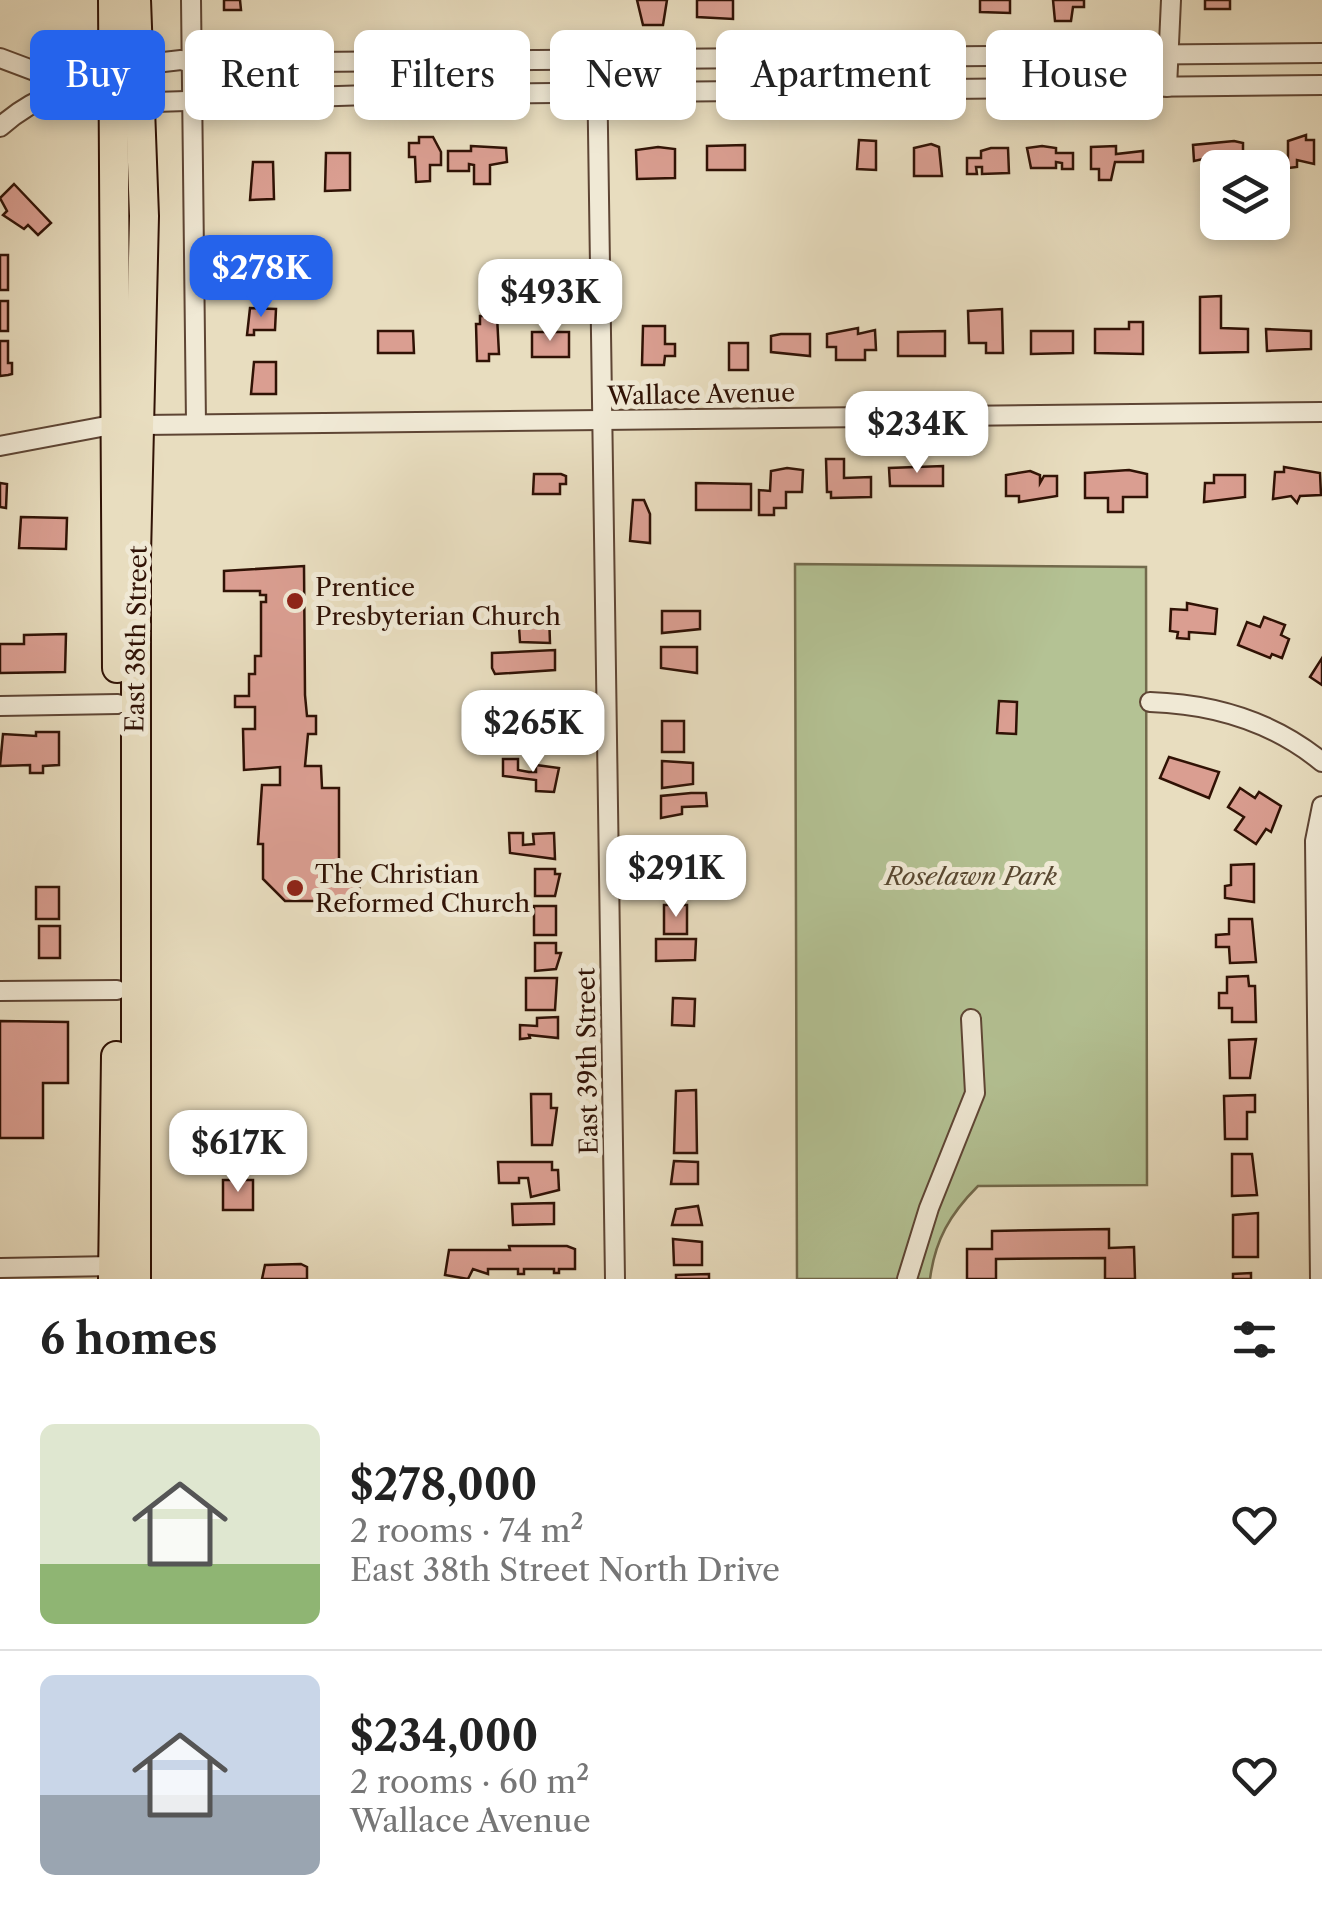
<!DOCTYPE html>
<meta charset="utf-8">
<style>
body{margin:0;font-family:"Libre Caslon Text",serif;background:#f6f6f6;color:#222;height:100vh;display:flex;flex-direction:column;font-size:38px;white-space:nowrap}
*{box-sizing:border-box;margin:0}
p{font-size:32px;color:#767676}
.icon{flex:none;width:55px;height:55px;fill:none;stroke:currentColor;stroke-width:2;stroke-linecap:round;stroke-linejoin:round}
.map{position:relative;height:1279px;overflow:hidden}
.details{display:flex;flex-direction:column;background:#fff;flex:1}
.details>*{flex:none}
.guide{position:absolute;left:30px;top:30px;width:1262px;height:90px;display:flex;gap:20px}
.buttons{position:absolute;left:1200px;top:150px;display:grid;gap:20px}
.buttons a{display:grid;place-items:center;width:90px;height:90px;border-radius:15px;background:#fff;box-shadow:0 5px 15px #0003;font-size:50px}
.price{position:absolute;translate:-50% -85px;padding:0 22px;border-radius:20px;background:#fff;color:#222;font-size:32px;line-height:65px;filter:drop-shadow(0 2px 5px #0008)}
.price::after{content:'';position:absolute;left:50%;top:60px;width:30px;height:22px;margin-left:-15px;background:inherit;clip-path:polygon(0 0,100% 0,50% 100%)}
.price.on{background:#2563eb;color:#fff}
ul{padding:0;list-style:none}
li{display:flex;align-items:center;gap:30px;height:250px;padding:0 40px}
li+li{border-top:2px solid #e0e0e0}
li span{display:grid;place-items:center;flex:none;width:280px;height:200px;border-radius:15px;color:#555}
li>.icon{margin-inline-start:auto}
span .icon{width:120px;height:120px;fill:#fffc;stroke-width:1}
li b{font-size:42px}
h2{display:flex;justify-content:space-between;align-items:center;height:120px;padding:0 40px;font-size:42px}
.tag{padding:0 35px;border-radius:15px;background:#fff;box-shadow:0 5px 15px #0003;font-size:35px;line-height:90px}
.tag.on{background:#2563eb;color:#fff}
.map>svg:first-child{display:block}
.green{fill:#b4c294;stroke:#726a4c;stroke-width:2.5}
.building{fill:#da9e91;stroke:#301205;stroke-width:2.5}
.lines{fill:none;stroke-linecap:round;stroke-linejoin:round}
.street-casing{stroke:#5e4534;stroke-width:22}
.primary-casing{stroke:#301205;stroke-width:32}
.street{stroke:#f0e9d5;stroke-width:18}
.primary{stroke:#e8ddbf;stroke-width:28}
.poi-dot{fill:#8f2418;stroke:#f0e9d5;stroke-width:4}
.labels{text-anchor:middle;stroke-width:10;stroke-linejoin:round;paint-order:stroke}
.street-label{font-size:25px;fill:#301205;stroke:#f0e9d5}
.poi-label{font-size:25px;fill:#301205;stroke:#f0e9d5;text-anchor:start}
.park-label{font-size:25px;font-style:italic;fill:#584730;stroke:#f0e9d5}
</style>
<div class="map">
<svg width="1322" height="1279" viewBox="0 0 1322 1279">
<rect width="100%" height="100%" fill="#e8ddbf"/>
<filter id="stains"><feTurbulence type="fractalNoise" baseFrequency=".002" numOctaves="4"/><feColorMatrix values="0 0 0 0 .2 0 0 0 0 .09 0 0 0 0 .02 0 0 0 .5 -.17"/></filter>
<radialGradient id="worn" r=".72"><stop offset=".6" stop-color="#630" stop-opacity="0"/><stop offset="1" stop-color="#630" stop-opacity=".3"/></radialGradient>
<path class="green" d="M795,564l351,3 1,618 -169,1c-28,28 -43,54 -48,93h-133z"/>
<g class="building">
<polygon points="224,0 240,0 241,10 224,10"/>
<polygon points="637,0 667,0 663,25 643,25"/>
<polygon points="697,0 733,0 733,19 697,17"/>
<polygon points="980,0 1010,0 1010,13 980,12"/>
<polygon points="1053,0 1084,0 1084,7 1073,7 1071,21 1055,21"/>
<rect x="1205" y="0" width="25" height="9"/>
<polygon points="1306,135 1306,140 1314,140 1314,164 1297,160 1297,167 1288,168 1288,141"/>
<polygon points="419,137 433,137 441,152 441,165 430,165 430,181 416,182 415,157 409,157 409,143 419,143"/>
<polygon points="859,140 876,141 876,170 857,169"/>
<polygon points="1234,141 1243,143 1243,168 1218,167 1217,156 1194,161 1193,145"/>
<polygon points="931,144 939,147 942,176 914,176 914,148"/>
<polygon points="745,145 745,170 707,170 707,146"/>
<polygon points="471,146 506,148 507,162 490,165 490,184 474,184 474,165 469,164 469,171 448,171 448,151 471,151"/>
<polygon points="1042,146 1056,148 1056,153 1073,153 1073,169 1062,169 1062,163 1056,162 1056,168 1031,168 1027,148"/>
<polygon points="1116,146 1116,154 1143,151 1143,162 1115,162 1111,180 1099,180 1099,169 1091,169 1091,147"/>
<polygon points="658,147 675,149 675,178 637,179 636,150"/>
<polygon points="1008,148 1009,173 982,174 982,167 976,167 977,174 967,174 967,158 981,158 981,151 991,148"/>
<polygon points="326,153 350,153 350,190 325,191"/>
<polygon points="253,162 273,162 274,199 250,200"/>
<polygon points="14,184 51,223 38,235 28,225 24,229 3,215 7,211 0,198"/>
<rect x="0" y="255" width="8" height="35"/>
<polygon points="1221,296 1221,328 1248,329 1248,352 1200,353 1200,297"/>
<rect x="0" y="301" width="8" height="30"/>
<polygon points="250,308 276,309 275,330 254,330 254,335 247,335"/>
<polygon points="1002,309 1003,353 986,353 986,343 969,343 968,311"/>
<polygon points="480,316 497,316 499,354 489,354 489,361 477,361 476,324 480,324"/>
<polygon points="1129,322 1143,322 1143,354 1095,353 1095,329 1129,329"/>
<polygon points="643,326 665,326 665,344 675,344 675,356 665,356 664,365 642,365"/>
<polygon points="858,328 858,334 875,330 876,350 865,350 865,360 836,360 836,347 827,347 827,334"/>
<polygon points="1266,329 1311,331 1311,349 1267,351"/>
<polygon points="378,331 413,331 414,353 378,353"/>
<polygon points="945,331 945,356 898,356 898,332"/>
<polygon points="1031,331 1073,331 1073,353 1031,354"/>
<rect x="532" y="332" width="37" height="25"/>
<polygon points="781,334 810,334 810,356 771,352 771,336"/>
<polygon points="0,341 8,341 8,363 12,363 12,374 8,375 0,376"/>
<rect x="729" y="343" width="19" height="27"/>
<polygon points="254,362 276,362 276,394 251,394"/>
<polygon points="826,459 844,459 844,478 871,477 871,497 831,498 831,492 827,492"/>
<polygon points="943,466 943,486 890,486 889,468"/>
<polygon points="1284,467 1320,473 1321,495 1300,496 1297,503 1291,496 1273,499 1275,472 1284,472"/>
<polygon points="787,468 803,470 802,492 786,492 786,508 774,508 774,515 759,515 759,490 770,491 771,471"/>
<polygon points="1129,470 1147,474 1147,497 1123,497 1123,512 1108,512 1108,498 1085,498 1085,473"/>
<polygon points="1030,471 1040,475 1040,483 1044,476 1057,476 1057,496 1019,502 1019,496 1006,496 1006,475"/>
<polygon points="534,474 561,474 566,476 566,484 560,484 560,494 533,494"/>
<polygon points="1214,475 1245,475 1245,497 1204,502 1205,483 1214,483"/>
<polygon points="0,483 7,484 6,508 0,507"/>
<polygon points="696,483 751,484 751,510 696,510"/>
<polygon points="633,500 644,500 650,514 650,543 630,541"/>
<polygon points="21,517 67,518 66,549 19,548"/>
<polygon points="304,566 305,695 307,716 316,716 316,734 308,734 305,766 321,766 322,788 339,788 339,869 359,869 360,901 285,901 263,879 263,844 258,844 262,785 280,785 280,767 244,770 243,729 255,729 255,707 235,707 235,696 249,696 249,674 255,674 255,656 261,656 261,602 266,602 266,595 260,595 260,591 224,591 224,571"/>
<polygon points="1187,603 1217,609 1215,634 1189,632 1189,639 1177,638 1178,632 1170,631 1171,609 1187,610"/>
<polygon points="662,611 700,611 700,629 662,633"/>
<polygon points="549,614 550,643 520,642 519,627 526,626 526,616"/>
<polygon points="1264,617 1285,625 1281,635 1289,639 1282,658 1272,654 1270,658 1238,645 1247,622 1260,627"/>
<polygon points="66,634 65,672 0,673 0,644 24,644 24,635"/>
<polygon points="661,647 697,647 697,673 661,668"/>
<polygon points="555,650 555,670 495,674 492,668 492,653"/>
<polygon points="1322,658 1322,685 1310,677"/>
<polygon points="999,701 1017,702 1016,734 997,733"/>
<polygon points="536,720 558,724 554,753 529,753 529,737 517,737 517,722 536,724"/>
<rect x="662" y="721" width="22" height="31"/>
<polygon points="36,732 59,732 59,765 43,766 43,773 30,773 30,765 0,766 3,734 36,736"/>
<polygon points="1169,757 1219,772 1209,798 1160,778"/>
<polygon points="503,759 518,759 518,770 529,772 536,772 536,765 559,768 554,792 536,791 536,780 503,776"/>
<polygon points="662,761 693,763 693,784 662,788"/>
<polygon points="1240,788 1255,798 1259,792 1281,806 1271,832 1266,829 1256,844 1235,830 1244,817 1228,807"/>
<polygon points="691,793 706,793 707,806 682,807 682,814 661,818 661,796"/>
<polygon points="509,833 523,833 523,845 534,844 533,834 554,833 555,859 510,853"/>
<polygon points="687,849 687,862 694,862 694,851 710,851 707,880 665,884 664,850"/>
<polygon points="1254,864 1254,902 1225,898 1225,886 1231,885 1231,865"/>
<polygon points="535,869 555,869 555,874 560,874 555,896 535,896"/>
<rect x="36" y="887" width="23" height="32"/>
<rect x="664" y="905" width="23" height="29"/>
<rect x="534" y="906" width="22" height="29"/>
<polygon points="1229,919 1252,919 1256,962 1230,963 1229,947 1216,947 1216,935 1229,934"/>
<rect x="39" y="926" width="21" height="32"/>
<polygon points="656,939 696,939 695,960 656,961"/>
<polygon points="535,943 556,943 556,953 561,953 556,969 535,971"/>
<polygon points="1248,976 1249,986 1255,986 1256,1022 1232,1022 1232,1008 1219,1008 1219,993 1227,993 1227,977"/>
<polygon points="526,978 557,978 555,1010 526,1010"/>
<polygon points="673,998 695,999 694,1026 672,1025"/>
<polygon points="558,1017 558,1038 529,1035 530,1038 520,1039 520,1025 537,1026 537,1018"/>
<polygon points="0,1021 68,1022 68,1083 43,1083 43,1138 0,1138"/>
<polygon points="1256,1039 1250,1078 1230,1078 1229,1040"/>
<polygon points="696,1090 697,1153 674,1153 676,1091"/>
<polygon points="531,1094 551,1094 551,1108 557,1108 552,1145 532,1145"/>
<polygon points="1255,1095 1255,1112 1247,1112 1247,1139 1225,1139 1224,1096"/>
<polygon points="197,1119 237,1120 237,1137 197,1137"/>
<polygon points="1232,1154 1252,1154 1257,1195 1232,1196"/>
<polygon points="674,1161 698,1162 698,1184 671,1184"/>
<polygon points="498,1162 552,1162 552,1170 558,1170 559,1190 531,1197 528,1178 519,1178 519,1183 499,1183"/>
<rect x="223" y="1180" width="30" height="30"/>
<polygon points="554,1203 554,1224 513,1225 512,1204"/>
<polygon points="698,1206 702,1225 672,1225 676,1209"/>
<polygon points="1258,1213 1258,1257 1233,1257 1233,1215"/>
<polygon points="1109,1229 1109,1248 1134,1247 1135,1279 1105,1279 1105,1258 996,1259 996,1279 967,1279 967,1249 992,1249 992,1231"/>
<polygon points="673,1239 702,1242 702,1265 674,1265"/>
<polygon points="509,1246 567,1246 575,1249 575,1269 559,1269 559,1273 554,1273 554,1269 524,1269 524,1274 518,1274 518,1269 488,1269 488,1274 473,1269 468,1279 445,1275 449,1250 510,1250"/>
<polygon points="301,1264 307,1267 307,1279 262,1279 265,1265"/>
<polygon points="1251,1273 1251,1279 1233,1279 1233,1274"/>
<polygon points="709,1274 709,1279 676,1279 676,1275"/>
</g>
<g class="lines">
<g class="street-casing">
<g id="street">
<polyline points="191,0 196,423"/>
<polyline points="0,58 72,85"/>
<polyline points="597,63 615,1279"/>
<polyline points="140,82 155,63 181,60 192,63 1322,53"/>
<polyline points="141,83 155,102 369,95 1322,85"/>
<polyline points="1167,87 1171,0"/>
<path d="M0,127c37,-33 74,-43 123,-44"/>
<polyline points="142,425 1322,412"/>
<polyline points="0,446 117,424"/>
<path d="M1150,702c64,2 122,19 172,60"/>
<polyline points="0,706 118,704"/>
<polyline points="0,991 117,990"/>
<polyline points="0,1268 114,1266"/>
<polyline points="907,1279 929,1208 975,1093 971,1019"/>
<polyline points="1320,1279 1315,841 1322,806"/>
</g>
</g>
<g class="primary-casing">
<g id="primary">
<polyline points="113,0 117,668"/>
<polyline points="113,1279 116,1056"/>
<polyline points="136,1279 136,555 144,216 136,0"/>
</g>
</g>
<use href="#street" class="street"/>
<use href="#primary" class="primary"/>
</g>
<g class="poi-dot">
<circle cx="295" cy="601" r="10"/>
<circle cx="295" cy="888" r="10"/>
</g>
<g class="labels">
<g class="street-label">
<text transform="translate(701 394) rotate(-1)" y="9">Wallace Avenue</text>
<text transform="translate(136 639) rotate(-89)" y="9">East 38th Street</text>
<text transform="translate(587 1061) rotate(-91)" y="9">East 39th Street</text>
</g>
<g class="poi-label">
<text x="315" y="596">Prentice<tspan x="315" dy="29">Presbyterian Church</tspan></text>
<text x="315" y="883">The Christian<tspan x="315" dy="29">Reformed Church</tspan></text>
</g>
<g class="park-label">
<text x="971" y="885">Roselawn Park</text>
</g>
</g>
<rect width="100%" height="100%" filter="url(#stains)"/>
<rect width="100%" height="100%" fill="url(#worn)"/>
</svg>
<div class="buttons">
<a><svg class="icon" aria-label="layers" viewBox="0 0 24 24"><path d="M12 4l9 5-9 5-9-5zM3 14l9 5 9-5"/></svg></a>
</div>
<b class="price on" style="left:261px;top:320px">$278K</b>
<b class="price" style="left:550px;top:344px">$493K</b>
<b class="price" style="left:917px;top:476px">$234K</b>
<b class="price" style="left:533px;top:775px">$265K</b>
<b class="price" style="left:676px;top:920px">$291K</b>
<b class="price" style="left:238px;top:1195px">$617K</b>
<div class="guide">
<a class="tag on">Buy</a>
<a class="tag">Rent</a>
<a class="tag">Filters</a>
<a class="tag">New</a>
<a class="tag">Apartment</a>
<a class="tag">House</a>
</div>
</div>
<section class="details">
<h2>6 homes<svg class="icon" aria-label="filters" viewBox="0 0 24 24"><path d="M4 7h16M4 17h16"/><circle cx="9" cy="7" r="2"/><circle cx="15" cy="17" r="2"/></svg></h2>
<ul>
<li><span style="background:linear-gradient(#dfe7d0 70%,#8fb573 0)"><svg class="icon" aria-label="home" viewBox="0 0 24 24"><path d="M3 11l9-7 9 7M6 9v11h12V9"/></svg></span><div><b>$278,000</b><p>2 rooms · 74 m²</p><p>East 38th Street North Drive</p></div><svg class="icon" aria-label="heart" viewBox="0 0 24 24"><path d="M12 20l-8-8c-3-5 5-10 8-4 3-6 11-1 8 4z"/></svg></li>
<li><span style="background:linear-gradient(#c9d6e8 60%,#9aa5b1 0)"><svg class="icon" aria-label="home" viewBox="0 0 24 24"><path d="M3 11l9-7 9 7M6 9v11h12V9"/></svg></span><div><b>$234,000</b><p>2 rooms · 60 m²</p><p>Wallace Avenue</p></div><svg class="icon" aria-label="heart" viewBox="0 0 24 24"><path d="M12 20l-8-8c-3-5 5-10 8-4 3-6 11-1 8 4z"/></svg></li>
</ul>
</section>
